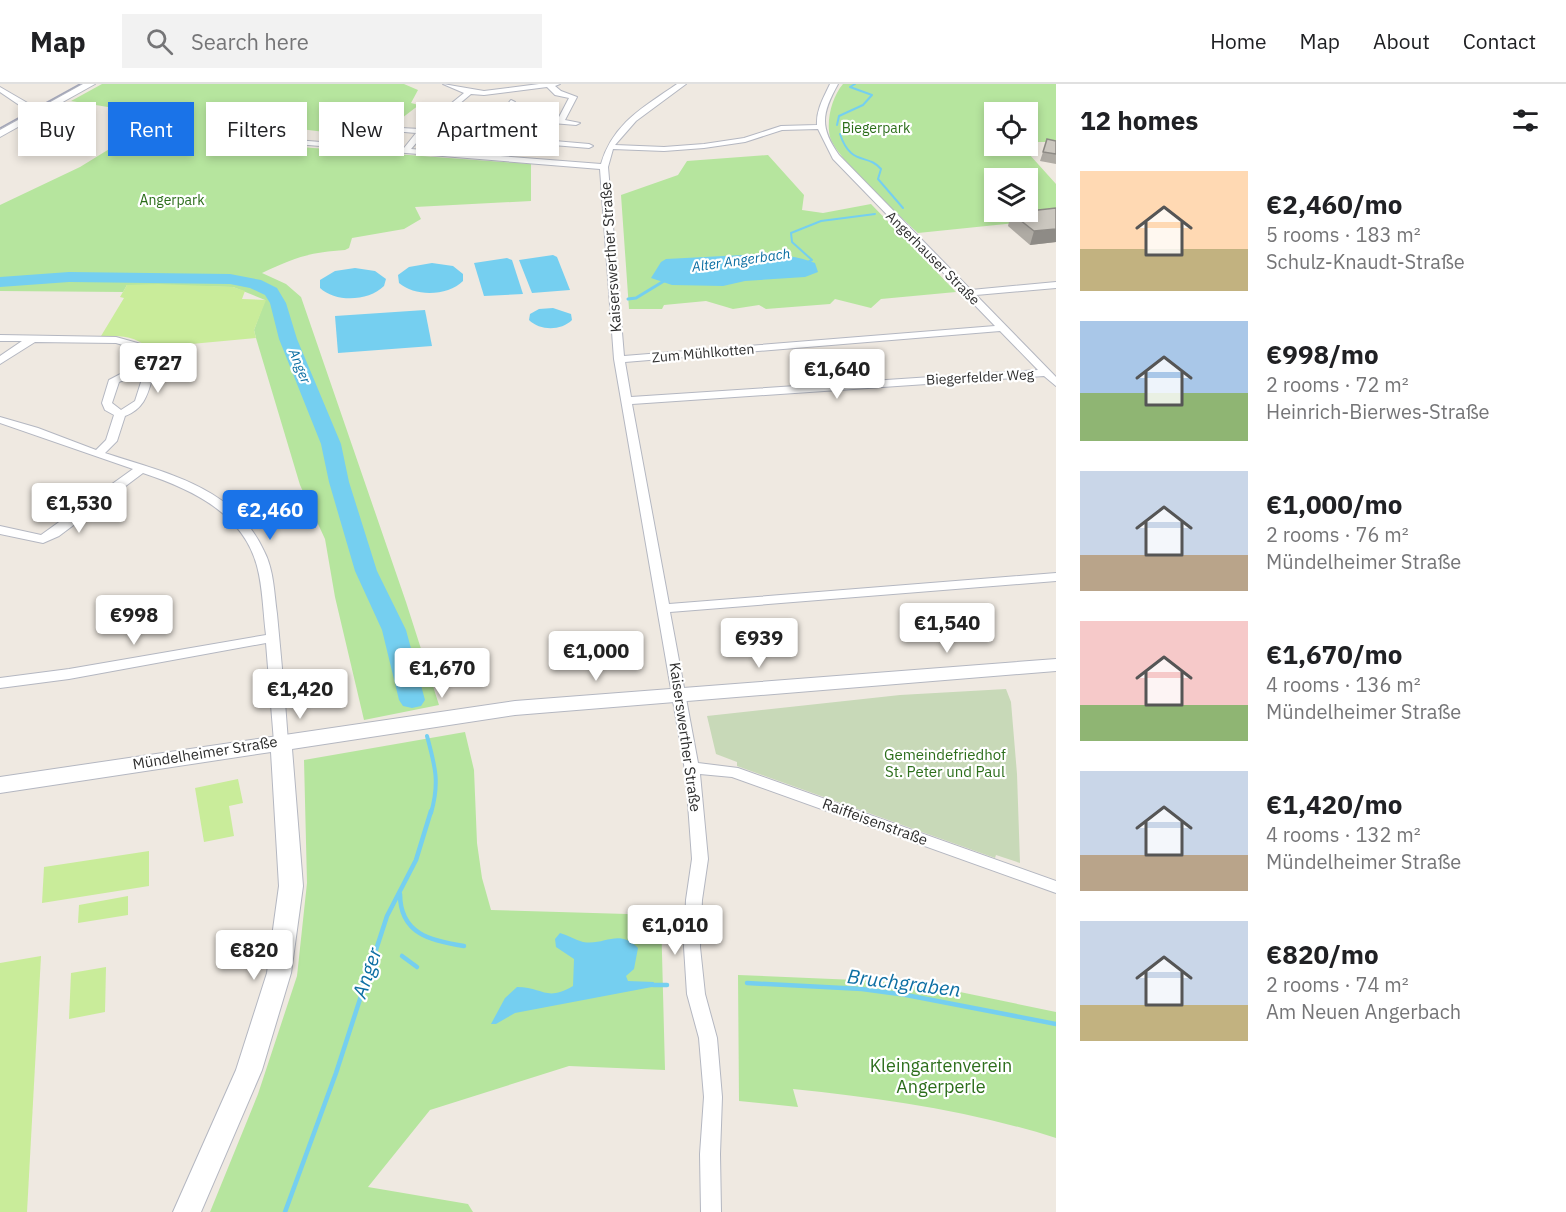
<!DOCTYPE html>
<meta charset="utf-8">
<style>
body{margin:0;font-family:"IBM Plex Sans",sans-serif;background:#f2f2f2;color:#202124;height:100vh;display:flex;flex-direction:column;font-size:22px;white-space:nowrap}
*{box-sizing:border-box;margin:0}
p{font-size:20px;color:#757577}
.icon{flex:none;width:33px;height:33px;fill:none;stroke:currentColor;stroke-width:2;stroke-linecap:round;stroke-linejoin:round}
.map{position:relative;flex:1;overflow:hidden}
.panel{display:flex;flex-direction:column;background:#fff;width:510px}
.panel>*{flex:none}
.hud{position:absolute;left:18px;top:18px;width:570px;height:54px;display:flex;gap:12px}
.buttons{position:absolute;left:984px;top:18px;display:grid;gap:12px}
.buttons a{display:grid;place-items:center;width:54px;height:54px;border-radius:0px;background:#fff;box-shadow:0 3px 9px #0003;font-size:30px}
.price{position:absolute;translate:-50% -51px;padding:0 14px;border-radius:6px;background:#fff;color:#222;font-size:20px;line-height:39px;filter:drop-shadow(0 2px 3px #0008)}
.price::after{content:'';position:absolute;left:50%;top:36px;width:18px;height:14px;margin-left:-9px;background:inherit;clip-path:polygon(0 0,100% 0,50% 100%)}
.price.selected{background:#1a73e8;color:#fff}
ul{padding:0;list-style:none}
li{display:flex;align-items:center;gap:18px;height:150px;padding:0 24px}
li span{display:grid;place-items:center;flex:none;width:168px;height:120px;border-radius:0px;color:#555}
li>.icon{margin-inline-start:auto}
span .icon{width:72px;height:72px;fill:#fffc;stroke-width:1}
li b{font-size:26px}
h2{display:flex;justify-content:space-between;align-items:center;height:72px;padding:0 24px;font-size:26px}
.chip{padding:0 21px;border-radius:0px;background:#fff;box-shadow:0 3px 9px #0003;font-size:21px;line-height:54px}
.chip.selected{background:#1a73e8;color:#fff}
header{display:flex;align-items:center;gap:36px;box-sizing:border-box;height:84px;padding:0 30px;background:#fff;border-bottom:2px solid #e0e0e0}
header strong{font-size:28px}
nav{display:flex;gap:33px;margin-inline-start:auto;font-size:21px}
.search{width:420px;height:54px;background:#f2f2f2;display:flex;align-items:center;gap:15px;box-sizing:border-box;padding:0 21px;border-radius:0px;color:#757577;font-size:22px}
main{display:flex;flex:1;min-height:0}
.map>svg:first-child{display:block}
.green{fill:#b6e59e;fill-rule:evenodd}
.cemetery{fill:#c8d9b8}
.pitch{fill:#c9ec9a}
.water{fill:#75cff0}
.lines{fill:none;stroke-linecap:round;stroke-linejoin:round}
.stream-far3{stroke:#75cff0;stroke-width:2}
.stream-far2{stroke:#75cff0;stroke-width:3}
.stream-far1{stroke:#75cff0;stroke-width:4}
.stream{stroke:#75cff0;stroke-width:4.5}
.river{fill:#75cff0;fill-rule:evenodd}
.street-casing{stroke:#b4b7c1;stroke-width:2}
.secondary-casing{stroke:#b4b7c1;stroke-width:2}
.street{fill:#fff;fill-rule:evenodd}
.secondary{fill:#fff;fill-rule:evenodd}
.tram{stroke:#a3a6b8;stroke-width:1.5}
.wall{fill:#afaba4}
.shaded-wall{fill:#8e8b86}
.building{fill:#cbc7bf;stroke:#8e8b86;stroke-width:1.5}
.labels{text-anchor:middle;stroke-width:4.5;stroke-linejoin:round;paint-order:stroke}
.far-park-label{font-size:14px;fill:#2c6e1b;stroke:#fff}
.far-street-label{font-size:14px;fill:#2e2e2e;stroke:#fff}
.far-water-label{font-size:14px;font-style:italic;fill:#0d6fa3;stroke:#fff}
.street-label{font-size:15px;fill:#2e2e2e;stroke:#fff}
.park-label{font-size:15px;fill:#2c6e1b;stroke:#fff}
.near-park-label{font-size:18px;fill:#2c6e1b;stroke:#fff}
.near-water-label{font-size:20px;font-style:italic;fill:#0d6fa3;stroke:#fff}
</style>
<header>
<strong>Map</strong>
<div class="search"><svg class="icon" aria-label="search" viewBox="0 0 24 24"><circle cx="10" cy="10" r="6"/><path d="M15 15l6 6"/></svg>Search here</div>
<nav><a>Home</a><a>Map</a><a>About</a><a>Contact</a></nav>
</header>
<main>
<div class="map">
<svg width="1056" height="1128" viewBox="0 0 1056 1128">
<rect width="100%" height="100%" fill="#efe9e1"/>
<g class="green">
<path d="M102,0h302l14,6 -7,13 8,2 -17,13 -41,-5 -36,19 -93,-11 -20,15 74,10 245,18v37l-116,6 6,12 -17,10 -52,9 -3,10 -4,2c-35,2 -51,8 -83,23l24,11 15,13 105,305 33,103 -75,15 -29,-123 -10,-58 -25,-54 -44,-147 -2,-8 11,-30 -32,-13 -106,-2 -4,7 -123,-1v-86l80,-38 83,-51 -92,-15z"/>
<path d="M843,0h213v58h-18l-9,12 27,30v35l-138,14c-17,-16 -83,-76 -88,-96 -4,-17 2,-40 13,-53zM994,28h34v34h-34zM994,94h34v34h-34z"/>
<polygon points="768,71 804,111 802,126 823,129 871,120 956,208 881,215 871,224 835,215 830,220 766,225 759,221 733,225 706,217 664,221 662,225 629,225 621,111 678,91 687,77"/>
<polygon points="465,648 474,686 477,759 482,794 491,826 661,831 665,986 569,982 430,1026 368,1103 468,1120 473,1128 210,1128 258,1010 297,892 307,799 304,676"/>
<path d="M738,891l141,6 81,11 96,20v126c-85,-27 -174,-40 -263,-49l5,18 -59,-6z"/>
</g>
<polygon class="cemetery" points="1006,605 1011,618 1017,690 1020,779 996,771 995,774 737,682 737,678 716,670 707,632 900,611"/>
<g class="pitch">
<path d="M158,200l75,3 12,4 -3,8 24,1 -12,30 2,8 -108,10c-13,-13 -30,-12 -47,-12l23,-38 -4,-1 7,-12z"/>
<polygon points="238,695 243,719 229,722 234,752 204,758 195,704"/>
<polygon points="149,767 149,802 42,819 44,783"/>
<polygon points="128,812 128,831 78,839 79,821"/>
<polygon points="41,872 27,1128 0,1128 0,879"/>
<polygon points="106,883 105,928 69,935 71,889"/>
</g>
<g class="water">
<path d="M762,170c18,1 36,2 53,9l3,9 -13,5 -60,4 -22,5 -51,-1 -21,-7 10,-16 5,-3z"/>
<polygon points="553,171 557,173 570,206 532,209 519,176"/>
<polygon points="507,174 512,176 523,210 484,212 474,179"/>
<path d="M432,179l21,3 10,8v7c-15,15 -48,16 -64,2l-1,-8 11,-8z"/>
<path d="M355,184l20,3 11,8 -2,7c-15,15 -48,17 -64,2v-8l15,-9z"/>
<path d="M553,224l18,6 1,6c-11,11 -32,11 -43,0l1,-6 9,-5z"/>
<polygon points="425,226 432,262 338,269 335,232"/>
<path d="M560,849c8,2 15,7 23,9 22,4 35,-14 55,6l-4,21 -8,7 2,5 26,1 -2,5 -137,26 -19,11h-5l14,-26 12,-11c26,0 29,15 56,-1l1,-27 -18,-12 -1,-8z"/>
</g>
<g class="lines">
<g class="stream-far3">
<polyline points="837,41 839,32 863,21 872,11 850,3 855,0"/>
<path d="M840,50c11,33 28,19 41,35l-3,10 25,29"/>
<polyline points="808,178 812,176 792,158 791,149 821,137 875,130"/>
</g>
<polyline class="stream-far2" points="628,215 636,214 664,197"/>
<path class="stream-far1" d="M427,652c8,30 13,46 4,77"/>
<g class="stream">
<path d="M400,810c0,40 31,47 64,52"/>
<polyline points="402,872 417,883"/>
<polyline points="747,899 862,905 906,911 1056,940"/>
<polyline points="653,901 667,901"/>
<polyline points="285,1128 336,989 387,832 416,776 431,727"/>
</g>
<polygon class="river" points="69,188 230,190 261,196 277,204 286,219 297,255 341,360 349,398 377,487 406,546 425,616 421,622 412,624 403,622 399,616 382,546 355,487 329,398 321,360 279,255 270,219 265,211 250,204 230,200 69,198 0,203 0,193"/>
<g class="street-casing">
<g id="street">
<path d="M443,0l41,7 55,-7h21l-5,2 6,5 16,6 -12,23 15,3 -4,2 -129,-11 -19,16 161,14 4,2 -4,2 -165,-14 -13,15 190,15c12,-41 43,-57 76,-80h9l-50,37 -21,24 49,2 40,-3 40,-6 37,-12 36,-1c-1,-15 7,-28 13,-41h8c-16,29 -19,43 1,71l132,135 85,-8v6l-80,7 80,82v9l-12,-10 -412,28 37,200 387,-31v8l-386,31 28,151 40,5 318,113v12l-324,-116 -32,-3 8,85 -6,41 -2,47 5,47 12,44 5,59 -2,57 1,58h-20l-1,-58 4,-57 -5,-59 -12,-44 -3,-47 2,-47 6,-41 -6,-83 -72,-417 -14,-190 -341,-28 -4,-2 4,-2 86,7 17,-18 58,3 44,-36zM547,3l8,8 14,3 -11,21 -52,-4 9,-13 -4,-2 -12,14 -47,-4 19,-16 13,1zM370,45l46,4 -12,15 -52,-4 12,-14zM818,45l15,30 162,167 -371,30 -16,-189 5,-18 51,2 40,-3 41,-6 37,-12zM1000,247l38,39 -407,27 -6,-35z"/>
<polygon points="0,3 31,21 45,27 41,29 25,25 0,8"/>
<path d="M0,251l116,2 25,7 4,8 -4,17 7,3 4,7c-5,18 -9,30 -27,37l-8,25 -12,12c36,12 74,21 107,41 23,14 41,33 52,57 10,19 10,42 13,63 4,42 8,85 11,128l-2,4h-10l-2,-4 -8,-99 -197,36 -69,9v-10l69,-9 197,-34c-3,-23 -3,-47 -9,-69 -14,-53 -66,-77 -114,-93l-84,63 -16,7 -43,-9v-8l41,9 92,-66 -133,-46v-6l38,11 58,22 10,-10 8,-25 -9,-5 -3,-7 7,-23 21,-11 5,-17 -2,-4 -17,-5 -81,-1 -35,22v-8l22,-15h-22zM135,291l7,4 -7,22 -14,9 -9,-7 7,-21z"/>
</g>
</g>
<g class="secondary-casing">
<g id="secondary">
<polygon points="83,0 95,0 0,53 0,46"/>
<polygon points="1056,575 1056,587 515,631 292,665 303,802 291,889 262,986 201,1128 173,1128 236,986 267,889 279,802 271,668 0,709 0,693 515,617"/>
</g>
</g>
<use href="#street" class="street"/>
<use href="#secondary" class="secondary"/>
<polyline class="tram" points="0,44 80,0"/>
</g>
<g class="wall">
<polygon points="1056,57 1056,80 1040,77 1043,68"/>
<polygon points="1056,124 1056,158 1030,161 1008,142 1011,129"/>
</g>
<polygon class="shaded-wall" points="1056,145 1056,158 1030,161 1034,147"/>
<g class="building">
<polygon points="1047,55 1056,57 1056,70 1043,68"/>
<polygon points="1056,124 1056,145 1034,147 1011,129"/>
</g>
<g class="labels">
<g class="far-park-label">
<text x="876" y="49">Biegerpark</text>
<text x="172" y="121">Angerpark</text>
</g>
<g class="far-street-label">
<text transform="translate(933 174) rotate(45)" y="5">Angerhauser Straße</text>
<text transform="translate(703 269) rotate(-5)" y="5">Zum Mühlkotten</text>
<text transform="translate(980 293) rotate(-3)" y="5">Biegerfelder Weg</text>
</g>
<g class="far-water-label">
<text transform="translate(741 176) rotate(-8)" y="5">Alter Angerbach</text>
<text transform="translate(300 282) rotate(68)" y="5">Anger</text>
</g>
<g class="street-label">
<text transform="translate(611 173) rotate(-94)" y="5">Kaiserswerther Straße</text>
<text transform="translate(685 653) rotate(82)" y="5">Kaiserswerther Straße</text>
<text transform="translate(205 669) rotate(-9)" y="5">Mündelheimer Straße</text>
<text transform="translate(875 738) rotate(20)" y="5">Raiffeisenstraße</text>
</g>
<g class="park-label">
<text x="945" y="676">Gemeindefriedhof<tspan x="945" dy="17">St. Peter und Paul</tspan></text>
</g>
<g class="near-park-label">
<text x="941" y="988">Kleingartenverein<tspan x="941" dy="21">Angerperle</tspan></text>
</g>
<g class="near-water-label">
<text transform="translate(367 889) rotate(-71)" y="7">Anger</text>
<text transform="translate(904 899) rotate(7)" y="7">Bruchgraben</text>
</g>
</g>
</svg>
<div class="buttons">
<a><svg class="icon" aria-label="locate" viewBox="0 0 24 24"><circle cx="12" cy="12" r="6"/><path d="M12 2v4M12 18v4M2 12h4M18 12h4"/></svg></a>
<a><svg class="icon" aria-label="layers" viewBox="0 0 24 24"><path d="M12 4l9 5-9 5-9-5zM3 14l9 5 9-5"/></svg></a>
</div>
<b class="price" style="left:158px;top:310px">€727</b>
<b class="price" style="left:837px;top:316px">€1,640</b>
<b class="price" style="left:79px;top:450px">€1,530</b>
<b class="price selected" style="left:270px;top:457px">€2,460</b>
<b class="price" style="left:134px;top:562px">€998</b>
<b class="price" style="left:947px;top:570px">€1,540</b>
<b class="price" style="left:759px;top:585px">€939</b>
<b class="price" style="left:596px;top:598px">€1,000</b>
<b class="price" style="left:442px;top:615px">€1,670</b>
<b class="price" style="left:300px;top:636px">€1,420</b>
<b class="price" style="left:675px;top:872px">€1,010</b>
<b class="price" style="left:254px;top:897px">€820</b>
<div class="hud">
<a class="chip">Buy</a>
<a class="chip selected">Rent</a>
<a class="chip">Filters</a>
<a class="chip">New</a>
<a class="chip">Apartment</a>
</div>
</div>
<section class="panel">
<h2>12 homes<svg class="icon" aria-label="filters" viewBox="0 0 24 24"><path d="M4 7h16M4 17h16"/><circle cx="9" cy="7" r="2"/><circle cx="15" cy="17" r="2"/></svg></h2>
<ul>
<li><span style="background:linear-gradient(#ffd9b3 65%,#c2b280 0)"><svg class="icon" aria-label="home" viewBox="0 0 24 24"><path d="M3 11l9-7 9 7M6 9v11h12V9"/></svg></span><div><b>€2,460/mo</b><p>5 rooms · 183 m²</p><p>Schulz-Knaudt-Straße</p></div></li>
<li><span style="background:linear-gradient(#a9c7e8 60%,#8fb573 0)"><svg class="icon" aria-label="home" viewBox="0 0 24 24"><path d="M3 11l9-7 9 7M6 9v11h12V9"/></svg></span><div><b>€998/mo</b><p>2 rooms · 72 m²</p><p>Heinrich-Bierwes-Straße</p></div></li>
<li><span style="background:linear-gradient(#c9d6e8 70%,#b9a48a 0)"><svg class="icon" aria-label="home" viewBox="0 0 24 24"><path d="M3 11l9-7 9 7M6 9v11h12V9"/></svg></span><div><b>€1,000/mo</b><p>2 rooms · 76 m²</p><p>Mündelheimer Straße</p></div></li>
<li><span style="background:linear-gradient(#f6c9c9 70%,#8fb573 0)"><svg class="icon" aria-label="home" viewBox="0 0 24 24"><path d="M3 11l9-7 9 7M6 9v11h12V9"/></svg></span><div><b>€1,670/mo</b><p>4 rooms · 136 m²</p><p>Mündelheimer Straße</p></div></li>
<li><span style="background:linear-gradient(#c9d6e8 70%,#b9a48a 0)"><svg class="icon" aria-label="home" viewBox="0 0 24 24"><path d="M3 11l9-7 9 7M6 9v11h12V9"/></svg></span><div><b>€1,420/mo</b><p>4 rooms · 132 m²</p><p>Mündelheimer Straße</p></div></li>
<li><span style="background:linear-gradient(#c9d6e8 70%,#c2b280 0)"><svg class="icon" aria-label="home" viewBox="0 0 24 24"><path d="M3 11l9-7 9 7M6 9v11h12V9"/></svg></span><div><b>€820/mo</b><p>2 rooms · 74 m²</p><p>Am Neuen Angerbach</p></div></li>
</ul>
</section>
</main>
